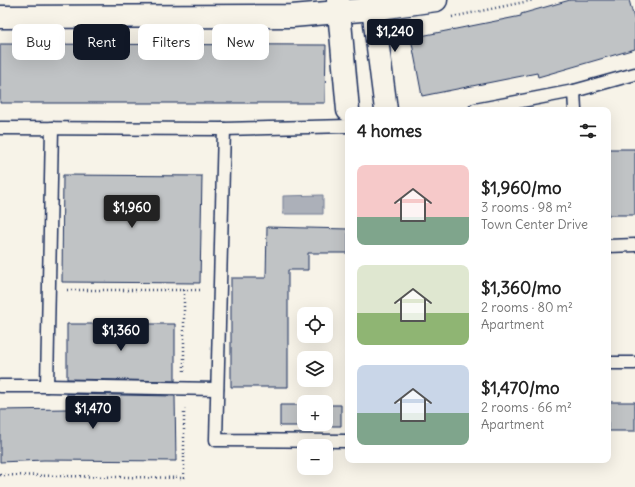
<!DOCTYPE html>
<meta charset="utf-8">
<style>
body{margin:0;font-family:Delius,sans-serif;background:#f6f6f6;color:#222;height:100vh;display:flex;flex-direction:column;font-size:15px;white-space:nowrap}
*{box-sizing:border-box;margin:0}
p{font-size:13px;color:#767676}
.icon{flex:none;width:22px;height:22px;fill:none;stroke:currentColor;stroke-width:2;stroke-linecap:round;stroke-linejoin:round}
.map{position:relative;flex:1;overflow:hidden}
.side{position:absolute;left:345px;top:107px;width:266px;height:356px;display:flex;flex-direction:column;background:#fff;border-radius:8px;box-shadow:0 4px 16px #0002}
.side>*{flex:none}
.banner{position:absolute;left:12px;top:24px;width:273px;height:36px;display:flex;gap:8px}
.tools{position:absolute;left:297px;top:307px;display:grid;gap:8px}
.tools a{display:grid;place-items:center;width:36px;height:36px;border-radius:8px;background:#fff;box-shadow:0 4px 16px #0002;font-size:20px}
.price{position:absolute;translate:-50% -34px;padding:0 9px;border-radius:4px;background:#111827;color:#fff;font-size:13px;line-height:26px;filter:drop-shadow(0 1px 2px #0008)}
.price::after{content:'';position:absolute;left:50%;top:24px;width:12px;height:9px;margin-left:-6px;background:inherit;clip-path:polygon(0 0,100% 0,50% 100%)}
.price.on{background:#222;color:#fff}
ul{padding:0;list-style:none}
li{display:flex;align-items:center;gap:12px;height:100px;padding:0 12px}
li span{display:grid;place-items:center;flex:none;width:112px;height:80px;border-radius:8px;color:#555}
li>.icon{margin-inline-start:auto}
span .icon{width:48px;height:48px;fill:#fffc;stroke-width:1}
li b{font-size:17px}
h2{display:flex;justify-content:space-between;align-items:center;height:48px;padding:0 12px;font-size:17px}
.pill{padding:0 14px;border-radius:8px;background:#fff;box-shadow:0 4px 16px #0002;font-size:14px;line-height:36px}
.pill.on{background:#111827;color:#fff}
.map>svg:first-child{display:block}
.water{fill:#acb0b9;stroke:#727c95}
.building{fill:#c0c3c5;stroke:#1b2f5e}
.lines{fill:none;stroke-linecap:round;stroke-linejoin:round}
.service-casing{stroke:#1b2f5e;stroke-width:15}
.minor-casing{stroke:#1b2f5e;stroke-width:25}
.tertiary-casing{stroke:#1b2f5e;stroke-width:25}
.path{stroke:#1b2f5e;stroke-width:2.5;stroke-dasharray:1 3;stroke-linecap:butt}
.service{stroke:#f7f3e8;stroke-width:12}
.minor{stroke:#f7f3e8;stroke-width:22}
.tertiary{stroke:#f7f3e8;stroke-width:22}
</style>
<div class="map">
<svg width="635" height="487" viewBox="0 0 635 487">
<rect width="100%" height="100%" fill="#f7f3e8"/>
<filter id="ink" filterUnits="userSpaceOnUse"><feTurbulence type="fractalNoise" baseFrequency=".025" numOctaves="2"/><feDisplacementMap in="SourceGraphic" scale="8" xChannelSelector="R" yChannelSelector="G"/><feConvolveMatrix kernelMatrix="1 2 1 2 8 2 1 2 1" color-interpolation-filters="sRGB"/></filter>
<g filter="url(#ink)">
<polygon class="water" points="323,195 323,214 283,214 283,196"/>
<g class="building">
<polygon points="570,0 629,0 635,22 635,49 538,77 537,73 422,96 411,38 521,16 521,14"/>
<polygon points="0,44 326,45 325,103 0,103"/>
<rect x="608" y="149" width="27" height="66"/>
<polygon points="63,175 202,176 200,283 62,282"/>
<polygon points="267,227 348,229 348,253 308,253 308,270 288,270 288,387 231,387 231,278 266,278"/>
<polygon points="67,324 175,324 175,381 67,379"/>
<polygon points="67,394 175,396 176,461 44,460 0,462 0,410 67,409"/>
<rect x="608" y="402" width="27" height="29"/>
<polygon points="280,405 304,405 304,424 326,424 326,405 341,405 341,426 280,426"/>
</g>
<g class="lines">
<g class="service-casing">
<g id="service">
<polyline points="574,91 635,74"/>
<polyline points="475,110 574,91 575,110"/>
<polyline points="0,128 224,129 216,440 348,441"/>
<polyline points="224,129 348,126"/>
<polyline points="608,246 635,245"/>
<polyline points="608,363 635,363"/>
<polyline points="0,386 47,386 52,128"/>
<polyline points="47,386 217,389"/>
</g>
</g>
<g class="minor-casing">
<g id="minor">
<polyline points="338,0 348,110"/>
<polyline points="372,0 386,110"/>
</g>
</g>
<g class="tertiary-casing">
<polyline id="tertiary" points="0,17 292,16 373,9 436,0"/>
</g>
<g class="path">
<polyline points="452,17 534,0"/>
<polyline points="67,290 202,290"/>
<polyline points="184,290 184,371"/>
<polyline points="0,475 184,478 184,406"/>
</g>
<use href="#service" class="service"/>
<use href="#minor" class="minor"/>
<use href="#tertiary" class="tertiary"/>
</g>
</g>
</svg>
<div class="tools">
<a><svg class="icon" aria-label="locate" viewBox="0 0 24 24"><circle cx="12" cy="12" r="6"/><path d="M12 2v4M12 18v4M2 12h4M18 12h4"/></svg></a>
<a><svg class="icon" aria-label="layers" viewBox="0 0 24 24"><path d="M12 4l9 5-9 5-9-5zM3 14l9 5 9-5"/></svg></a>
<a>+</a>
<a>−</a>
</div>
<b class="price" style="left:395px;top:53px">$1,240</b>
<b class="price on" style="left:132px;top:229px">$1,960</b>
<b class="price" style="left:121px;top:352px">$1,360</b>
<b class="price" style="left:93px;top:430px">$1,470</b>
<div class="banner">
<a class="pill">Buy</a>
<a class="pill on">Rent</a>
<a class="pill">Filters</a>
<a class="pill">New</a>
</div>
<section class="side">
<h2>4 homes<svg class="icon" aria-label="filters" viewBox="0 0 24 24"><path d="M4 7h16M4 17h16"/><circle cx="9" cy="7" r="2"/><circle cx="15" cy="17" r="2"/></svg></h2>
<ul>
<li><span style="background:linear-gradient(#f6c9c9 65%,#7fa58c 0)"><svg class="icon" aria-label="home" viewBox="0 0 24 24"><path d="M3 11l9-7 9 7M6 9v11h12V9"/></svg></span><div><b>$1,960/mo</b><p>3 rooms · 98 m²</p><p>Town Center Drive</p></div></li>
<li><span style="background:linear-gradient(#dfe7d0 60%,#8fb573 0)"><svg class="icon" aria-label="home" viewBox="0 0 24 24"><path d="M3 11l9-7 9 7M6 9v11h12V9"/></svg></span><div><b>$1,360/mo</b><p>2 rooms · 80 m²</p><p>Apartment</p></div></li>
<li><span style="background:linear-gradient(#c9d6e8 60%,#7fa58c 0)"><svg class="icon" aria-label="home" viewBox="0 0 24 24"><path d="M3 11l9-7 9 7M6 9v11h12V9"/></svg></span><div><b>$1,470/mo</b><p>2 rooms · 66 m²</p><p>Apartment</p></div></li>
</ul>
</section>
</div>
